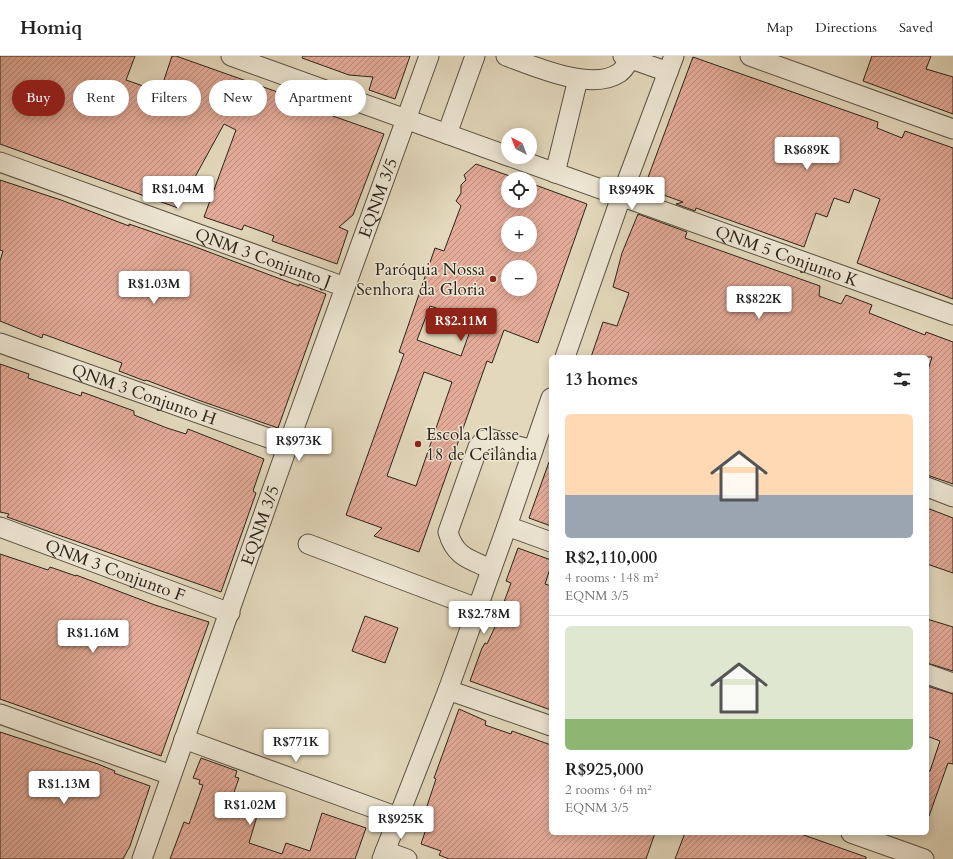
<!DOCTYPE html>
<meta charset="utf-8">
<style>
body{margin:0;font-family:Cardo,serif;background:#f6f6f6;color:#222;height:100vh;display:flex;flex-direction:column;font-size:15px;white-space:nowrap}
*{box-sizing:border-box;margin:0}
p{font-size:13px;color:#767676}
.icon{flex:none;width:22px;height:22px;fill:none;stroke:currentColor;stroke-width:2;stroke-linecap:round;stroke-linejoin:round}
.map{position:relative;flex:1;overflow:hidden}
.sheet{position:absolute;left:549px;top:299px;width:380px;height:480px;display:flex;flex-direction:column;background:#fff;border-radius:6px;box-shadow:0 2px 10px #0003}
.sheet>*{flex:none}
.top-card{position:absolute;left:12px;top:24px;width:380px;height:36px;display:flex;gap:8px}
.needle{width:26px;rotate:318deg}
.tools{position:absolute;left:501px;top:72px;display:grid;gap:8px}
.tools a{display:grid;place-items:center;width:36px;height:36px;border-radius:50%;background:#fff;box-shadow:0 2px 10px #0003;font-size:20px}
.price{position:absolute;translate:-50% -34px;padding:0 9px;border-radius:4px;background:#fff;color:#222;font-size:13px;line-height:26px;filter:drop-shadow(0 1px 2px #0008)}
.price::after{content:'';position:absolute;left:50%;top:24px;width:12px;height:9px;margin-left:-6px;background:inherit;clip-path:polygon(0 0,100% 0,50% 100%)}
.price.active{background:#8f2418;color:#fff}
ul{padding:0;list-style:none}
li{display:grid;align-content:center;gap:8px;height:212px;padding:0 16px}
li+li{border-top:1px solid #e0e0e0}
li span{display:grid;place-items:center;height:124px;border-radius:6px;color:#555}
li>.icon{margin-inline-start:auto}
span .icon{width:72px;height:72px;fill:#fffc;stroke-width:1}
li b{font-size:17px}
h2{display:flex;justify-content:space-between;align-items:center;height:48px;padding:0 16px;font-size:17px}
.pill{padding:0 14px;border-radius:18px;background:#fff;box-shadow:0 2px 10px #0003;font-size:14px;line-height:36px}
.pill.active{background:#8f2418;color:#fff}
header{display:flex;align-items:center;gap:24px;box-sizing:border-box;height:56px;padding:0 20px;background:#fff;border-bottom:1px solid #e0e0e0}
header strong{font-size:19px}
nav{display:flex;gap:22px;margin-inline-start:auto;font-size:14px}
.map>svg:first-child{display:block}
.building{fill:url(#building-hatch);stroke:#2b231a;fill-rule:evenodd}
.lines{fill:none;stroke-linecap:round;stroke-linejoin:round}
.minor-casing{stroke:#595042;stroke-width:21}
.minor{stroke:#ede6d3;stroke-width:19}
.poi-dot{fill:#8f2418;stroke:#ede6d3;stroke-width:1.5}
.labels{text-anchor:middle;stroke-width:3;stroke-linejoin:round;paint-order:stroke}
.street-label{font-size:17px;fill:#2b231a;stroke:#ede6d3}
.poi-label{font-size:17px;fill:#2b231a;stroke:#ede6d3;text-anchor:end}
</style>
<header>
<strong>Homiq</strong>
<nav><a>Map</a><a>Directions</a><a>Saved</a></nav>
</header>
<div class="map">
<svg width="953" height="803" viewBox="0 0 953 803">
<defs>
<pattern id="building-hatch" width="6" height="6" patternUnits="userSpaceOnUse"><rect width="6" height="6" fill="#e4ab99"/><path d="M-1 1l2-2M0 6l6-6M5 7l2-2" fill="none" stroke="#b98b7c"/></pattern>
</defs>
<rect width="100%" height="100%" fill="#e3d8bc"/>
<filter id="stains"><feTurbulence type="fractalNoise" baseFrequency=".005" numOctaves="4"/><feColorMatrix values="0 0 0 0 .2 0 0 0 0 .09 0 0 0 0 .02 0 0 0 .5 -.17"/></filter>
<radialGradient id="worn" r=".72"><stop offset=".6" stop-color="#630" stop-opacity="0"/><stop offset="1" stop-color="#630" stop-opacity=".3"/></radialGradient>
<g class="building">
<polygon points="0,0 135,0 126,24 160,36 172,0 176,0 331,55 330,59 384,78 353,159 339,171 348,175 337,208 272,185 274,180 244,169 242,174 204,161 236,74 224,68 178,152 0,88"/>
<polygon points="303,0 410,0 395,43 369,34 373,21 349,19 302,2"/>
<polygon points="872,0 931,0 926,13 953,21 953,58 863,25"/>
<polygon points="693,1 878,66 877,72 902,82 905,75 953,92 953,243 857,207 880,143 854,133 849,147 834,142 827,161 816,157 804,191 696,152 695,155 676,148 683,146 644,132"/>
<path d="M476,108l42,15h-10v22h22v-18l57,21 -49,139 -34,-13 -12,33 -5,-2 -68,191 -45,-16 8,-8 -36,-13 58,-161 -5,-2 36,-104 9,3 17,-45 -5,-5 5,-8v-8l5,-5 -2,-5zM508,167h22v22h-22zM508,211h22v22h-22zM430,250l44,14 -13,36 -44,-16zM424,316l28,10 -36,104 -29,-10z"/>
<polygon points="0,124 61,144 129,170 129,168 193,190 299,230 299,228 326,238 278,372 198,344 146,324 145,325 119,315 122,307 43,278 42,282 0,265 0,205 3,195 0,194"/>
<polygon points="638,158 687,176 685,182 820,230 819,240 841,248 846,239 872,249 869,257 925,279 926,276 953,286 953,428 927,419 927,317 932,301 591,301 603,266 617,270 629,237 613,231 622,197"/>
<polygon points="0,308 29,318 28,322 81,340 82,336 134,355 134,359 167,372 186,378 188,373 264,403 253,435 256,437 221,536 7,461 9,458 0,456"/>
<polygon points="549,406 551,406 551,470 529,462"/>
<polygon points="927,452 953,462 953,517 927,508"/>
<polygon points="518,492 551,504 551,510 545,528 551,530 551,654 470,625 482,592 485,587 487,588 494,573 511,527 506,525"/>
<polygon points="0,498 48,514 50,511 76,520 76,519 155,549 209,566 161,700 0,643"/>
<polygon points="365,560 398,572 385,607 352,595"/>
<polygon points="927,563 953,571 953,615 927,607"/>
<polygon points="927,630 953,638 953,708 948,707 929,760 927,760 927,714 930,715 940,685 927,680"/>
<polygon points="459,653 486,665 485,669 511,678 512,675 551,689 551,777 655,777 646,803 449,803 439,799 441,795 421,788 429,764 423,762 436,723 434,722"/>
<polygon points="0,676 98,708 115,715 114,717 150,730 130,790 123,803 0,803"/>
<polygon points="201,702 237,715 235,721 239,722 233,739 260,750 249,787 282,798 286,787 310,795 322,757 366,772 355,803 170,803 184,766 189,768 203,729 199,728 200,724 193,722"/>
<polygon points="685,777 798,777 866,801 866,803 675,803"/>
</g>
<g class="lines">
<g class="minor-casing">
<g id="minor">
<polyline points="231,0 508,100"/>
<path d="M506,0c27,10 86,36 113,17 5,-3 8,-10 12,-14"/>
<polyline points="623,0 668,16"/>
<polyline points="750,0 953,73"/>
<polyline points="447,78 475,0"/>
<path id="s1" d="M511,101l442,158"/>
<path id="s2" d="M0,106l345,125"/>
<polyline points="555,117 578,23"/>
<path id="s3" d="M0,287l288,102"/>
<polyline points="565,301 621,141 674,0"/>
<polyline points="927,431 953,441"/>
<polyline points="507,470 551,486"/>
<path id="s4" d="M0,471l230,86"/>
<polyline points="308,488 477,552"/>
<path d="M491,513c-22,-10 -36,-12 -43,-37l30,-85 6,-7 7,-1 42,11"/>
<polyline points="927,618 953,627"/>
<polyline points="448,634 551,670"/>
<polyline points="0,658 171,719"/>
<polyline points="184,683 398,761"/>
<polyline points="851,777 924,803"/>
<polyline points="385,795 407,803"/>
<path id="s5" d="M142,803l146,-414 141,-389"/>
<polyline points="382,803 448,634 507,470 551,342"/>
</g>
</g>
<use href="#minor" class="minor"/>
</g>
<g class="poi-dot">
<circle cx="493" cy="223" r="4"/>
<circle cx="418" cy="388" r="4"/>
</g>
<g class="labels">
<g class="street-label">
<text dy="6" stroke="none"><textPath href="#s5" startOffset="702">EQNM 3/5</textPath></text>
<text dy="6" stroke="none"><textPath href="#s1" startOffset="293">QNM 5 Conjunto K</textPath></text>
<text dy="6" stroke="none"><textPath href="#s2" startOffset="280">QNM 3 Conjunto J</textPath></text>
<text dy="6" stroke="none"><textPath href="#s3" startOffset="153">QNM 3 Conjunto H</textPath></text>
<text dy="6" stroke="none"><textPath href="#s5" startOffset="354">EQNM 3/5</textPath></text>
<text dy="6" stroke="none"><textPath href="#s4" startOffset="123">QNM 3 Conjunto F</textPath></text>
</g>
<g class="poi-label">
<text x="485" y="219">Paróquia Nossa<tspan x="485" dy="20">Senhora da Gloria</tspan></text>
<text x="426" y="384" text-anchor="start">Escola Classe<tspan x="426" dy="20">18 de Ceilândia</tspan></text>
</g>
</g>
<rect width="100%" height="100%" filter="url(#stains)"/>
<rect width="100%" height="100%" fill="url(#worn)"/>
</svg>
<div class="tools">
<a><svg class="needle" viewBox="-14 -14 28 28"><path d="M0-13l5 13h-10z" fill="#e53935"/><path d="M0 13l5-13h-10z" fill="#767676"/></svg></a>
<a><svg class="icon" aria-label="locate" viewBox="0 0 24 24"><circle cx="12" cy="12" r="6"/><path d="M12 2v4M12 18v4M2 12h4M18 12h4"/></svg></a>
<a>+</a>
<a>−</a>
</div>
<b class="price" style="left:807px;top:115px">R$689K</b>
<b class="price" style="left:178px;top:154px">R$1.04M</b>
<b class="price" style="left:632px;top:155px">R$949K</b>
<b class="price" style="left:154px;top:249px">R$1.03M</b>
<b class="price" style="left:759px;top:264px">R$822K</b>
<b class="price active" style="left:461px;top:286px">R$2.11M</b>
<b class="price" style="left:299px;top:406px">R$973K</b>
<b class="price" style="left:484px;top:579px">R$2.78M</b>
<b class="price" style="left:93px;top:598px">R$1.16M</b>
<b class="price" style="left:296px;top:707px">R$771K</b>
<b class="price" style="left:64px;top:749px">R$1.13M</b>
<b class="price" style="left:250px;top:770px">R$1.02M</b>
<b class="price" style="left:401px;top:784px">R$925K</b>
<div class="top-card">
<a class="pill active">Buy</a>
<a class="pill">Rent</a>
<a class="pill">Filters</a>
<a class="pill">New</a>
<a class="pill">Apartment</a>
</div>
<section class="sheet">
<h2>13 homes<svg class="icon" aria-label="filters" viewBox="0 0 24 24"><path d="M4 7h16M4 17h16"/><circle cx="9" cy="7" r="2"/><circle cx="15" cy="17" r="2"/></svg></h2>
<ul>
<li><span style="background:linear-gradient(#ffd9b3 65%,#9aa5b1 0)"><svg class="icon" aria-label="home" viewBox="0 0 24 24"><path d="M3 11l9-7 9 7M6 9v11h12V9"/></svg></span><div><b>R$2,110,000</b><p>4 rooms · 148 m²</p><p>EQNM 3/5</p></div></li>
<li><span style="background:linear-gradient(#dfe7d0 75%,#8fb573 0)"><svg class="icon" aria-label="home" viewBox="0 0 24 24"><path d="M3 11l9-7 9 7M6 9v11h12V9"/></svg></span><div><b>R$925,000</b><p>2 rooms · 64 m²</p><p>EQNM 3/5</p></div></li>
</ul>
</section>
</div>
